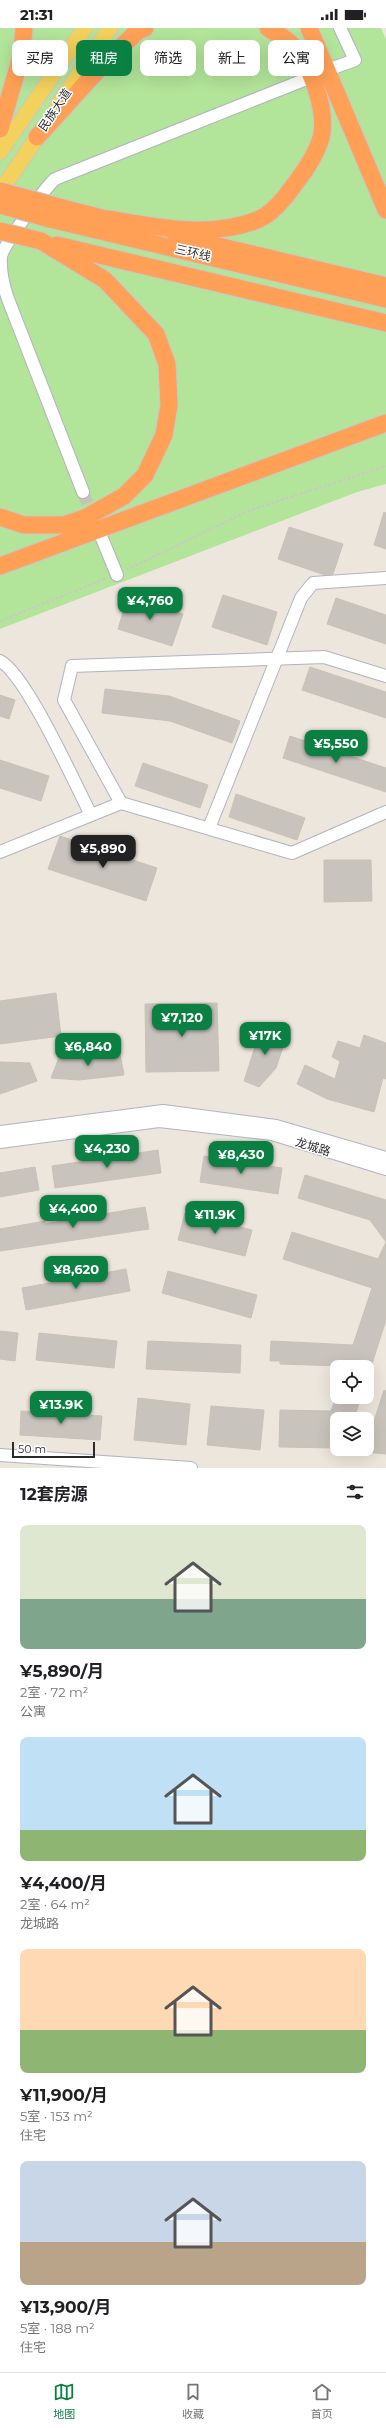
<!DOCTYPE html>
<html lang="zh">
<meta charset="utf-8">
<style>
body{margin:0;font-family:Montserrat,"Noto Sans SC",sans-serif;background:#f2f2f2;color:#202124;height:100vh;display:flex;flex-direction:column;font-size:15px;white-space:nowrap}
*{box-sizing:border-box;margin:0}
p{font-size:13px;color:#757577}
.icon{flex:none;width:22px;height:22px;fill:none;stroke:currentColor;stroke-width:2;stroke-linecap:round;stroke-linejoin:round}
.map{position:relative;height:1440px;overflow:hidden}
.panel{display:flex;flex-direction:column;background:#fff;flex:1}
.panel>*{flex:none}
.top-card{position:absolute;left:12px;top:12px;width:362px;height:36px;display:flex;gap:8px}
.tools{position:absolute;left:330px;top:1332px;display:grid;gap:8px}
.tools a{display:grid;place-items:center;width:44px;height:44px;border-radius:8px;background:#fff;box-shadow:0 4px 16px #0002;font-size:20px}
.scale{position:absolute;left:12px;bottom:10px;width:83px;box-sizing:border-box;padding-left:4px;border:2px solid #2b2b2b;border-top:0;font-size:11px;line-height:14px;white-space:nowrap;color:#2b2b2b;-webkit-text-stroke:3px #fff;paint-order:stroke}
.price{position:absolute;translate:-50% -34px;padding:0 9px;border-radius:8px;background:#0b8043;color:#fff;font-size:13px;line-height:26px;filter:drop-shadow(0 1px 2px #0008)}
.price::after{content:'';position:absolute;left:50%;top:24px;width:12px;height:9px;margin-left:-6px;background:inherit;clip-path:polygon(0 0,100% 0,50% 100%)}
.price.current{background:#222;color:#fff}
ul{padding:0;list-style:none}
li{display:grid;align-content:center;gap:8px;height:212px;padding:0 20px}
li span{display:grid;place-items:center;height:124px;border-radius:8px;color:#555}
li>.icon{margin-inline-start:auto}
span .icon{width:72px;height:72px;fill:#fffc;stroke-width:1}
li b{font-size:17px}
h2{display:flex;justify-content:space-between;align-items:center;height:48px;padding:0 20px;font-size:17px}
.chip{padding:0 14px;border-radius:8px;background:#fff;box-shadow:0 4px 16px #0002;font-size:14px;line-height:36px}
.chip.current{background:#0b8043;color:#fff}
.status{display:flex;justify-content:space-between;align-items:center;height:28px;padding:0 20px;background:#fff;direction:ltr}
.status svg{height:11px;fill:currentColor}
.dock{display:flex;justify-content:space-around;align-items:center;height:56px;border-top:1px solid #e0e0e0;background:#fff;font-size:11px;color:#757577}
.dock a{display:grid;justify-items:center;gap:2px}
.dock .current{color:#0b8043}
.map>svg:first-child{display:block}
.green{fill:#b2e499}
.building{fill:#c8c3bc;stroke:#c8c2b6}
.lines{fill:none;stroke-linecap:round;stroke-linejoin:round}
.minor-tunnel{stroke:#c6c1b9;stroke-width:12;stroke-dasharray:12 6;stroke-linecap:butt}
.minor-casing{stroke:#b1b3bf;stroke-width:14}
.major-casing{stroke:#c8c8c8;stroke-width:17}
.highway-casing{stroke:#c8c8c8;stroke-width:19}
.path{stroke:#c8c8c8;stroke-width:2;stroke-dasharray:3 2;stroke-linecap:butt}
.minor{stroke:#fff;stroke-width:12}
.major{stroke:#f2d15c;stroke-width:15}
.highway{stroke:#ffa056;stroke-width:17}
.highway-bridge-casing{stroke:#c8c8c8;stroke-width:19;stroke-linecap:butt}
.highway-bridge{stroke:#ffa056;stroke-width:17}
.labels{text-anchor:middle;stroke-width:3;stroke-linejoin:round;paint-order:stroke}
.street-label{font-size:12px;fill:#2b2b2b;stroke:#fff}
</style>
<div class="status"><b>21:31</b><svg viewBox="0 0 49 12"><path d="M0 12V9h3v3zM5 12V6h3v6zM10 12V3h3v9zM15 12V0h3v12zM26 1h20v11H26zM47 4h2v5h-2z"/></svg></div>
<div class="map">
<svg width="386" height="1440" viewBox="0 0 386 1440">
<rect width="100%" height="100%" fill="#ede6dd"/>
<polygon class="green" points="0,0 381,0 386,11 386,456 357,464 0,601"/>
<g class="building">
<polygon points="384,484 386,485 386,521 374,517"/>
<polygon points="289,499 343,516 333,546 325,547 278,531"/>
<polygon points="223,567 277,584 267,617 212,599"/>
<polygon points="128,568 183,586 172,618 118,601"/>
<polygon points="336,570 386,587 386,616 327,596"/>
<polygon points="310,639 386,664 386,690 302,662"/>
<polygon points="105,661 169,668 240,693 232,715 170,693 102,685"/>
<polygon points="0,667 15,672 9,691 0,688"/>
<polygon points="290,708 386,740 386,764 283,730"/>
<polygon points="0,732 49,748 41,773 0,760"/>
<polygon points="143,735 208,757 200,780 135,758"/>
<polygon points="236,766 305,790 297,812 229,789"/>
<polygon points="60,808 157,840 146,873 48,841"/>
<polygon points="324,832 371,832 372,873 324,874"/>
<polygon points="56,965 61,1008 0,1016 0,973"/>
<polygon points="217,975 219,1043 146,1044 145,976"/>
<polygon points="261,1000 278,1006 279,1001 288,1004 276,1040 259,1059 244,1053"/>
<polygon points="364,1007 386,1015 386,1051 383,1050 374,1084 327,1071 297,1056 305,1037 335,1051 340,1033 332,1029 338,1013 360,1020"/>
<polygon points="120,1026 124,1047 79,1052 51,1050 60,1027"/>
<polygon points="0,1034 30,1035 37,1053 0,1066"/>
<polygon points="158,1122 161,1145 55,1160 52,1138"/>
<polygon points="204,1128 282,1140 278,1166 200,1154"/>
<polygon points="35,1139 39,1162 0,1169 0,1145"/>
<polygon points="305,1147 386,1172 386,1292 371,1339 280,1336 280,1333 270,1333 271,1313 353,1317 372,1260 283,1231 292,1204 378,1231 386,1214 370,1192 298,1170"/>
<polygon points="145,1179 149,1201 0,1223 0,1201 45,1193 45,1196"/>
<polygon points="185,1185 252,1202 245,1228 178,1212"/>
<polygon points="126,1241 130,1263 26,1282 22,1260"/>
<polygon points="168,1243 257,1267 251,1290 162,1265"/>
<polygon points="0,1303 18,1305 15,1333 0,1331"/>
<polygon points="39,1305 117,1313 114,1340 36,1332"/>
<polygon points="148,1313 241,1317 240,1345 146,1341"/>
<polygon points="384,1362 386,1363 386,1426 364,1424"/>
<polygon points="336,1369 361,1369 354,1391 337,1391 337,1420 279,1419 280,1382 331,1383"/>
<polygon points="138,1370 190,1376 186,1417 134,1412"/>
<polygon points="211,1378 264,1382 260,1422 207,1417"/>
<polygon points="21,1383 102,1388 100,1412 20,1407"/>
</g>
<g class="lines">
<polyline class="minor-tunnel" points="83,464 94,492"/>
<g class="minor-casing">
<g id="minor">
<polyline points="333,40 355,32 340,0"/>
<path d="M83,464l-75,-193c-5,-14 -8,-27 -7,-42 1,-10 44,-69 54,-78l249,-99"/>
<polyline points="101,508 117,547"/>
<path d="M0,633c26,13 75,123 91,154"/>
<polyline points="121,775 64,672 72,638 324,629 386,648"/>
<polyline points="209,800 301,570 313,555 386,550"/>
<polyline points="0,824 121,775 292,825 386,784"/>
<polyline points="0,1104 163,1083 276,1098 386,1130"/>
<polyline points="0,1114 159,1093 272,1106 386,1141"/>
<polyline points="0,1427 191,1440"/>
</g>
</g>
<g class="major-casing">
<g id="major">
<polyline points="58,77 110,0"/>
<polyline points="0,124 85,0"/>
<polyline points="0,164 44,99"/>
</g>
</g>
<g class="highway-casing">
<g id="highway">
<polyline points="309,0 386,182"/>
<polyline points="0,101 22,25 24,0"/>
<polyline points="37,109 107,32 138,3 145,0"/>
<polyline points="59,179 117,194"/>
<polyline points="50,191 386,271"/>
<path d="M108,191c49,8 101,20 149,1 14,-5 29,-23 37,-35 11,-14 22,-30 27,-47 7,-26 -11,-78 -31,-95 -6,-6 -15,-10 -22,-15"/>
<polyline points="176,208 386,258"/>
<polyline points="57,217 386,295"/>
<polyline points="0,489 24,497 64,497 87,489 124,468 145,447 164,407 169,377 167,336 156,306 105,252 41,213"/>
<polyline points="0,538 386,395"/>
</g>
</g>
<g class="path">
<polyline points="126,542 248,483 386,438"/>
<polyline points="0,593 107,550"/>
</g>
<use href="#minor" class="minor"/>
<use href="#major" class="major"/>
<use href="#highway" class="highway"/>
<g class="highway-bridge-casing">
<g id="highway-bridge">
<polyline points="0,163 59,179"/>
<polyline points="0,177 50,191"/>
<polyline points="0,203 41,213"/>
</g>
</g>
<use href="#highway-bridge" class="highway-bridge"/>
</g>
<g class="labels">
<g class="street-label">
<text transform="translate(55 82) rotate(-56)" y="4">民族大道</text>
<text transform="translate(193 225) rotate(13)" y="4">三环线</text>
<text transform="translate(313 1119) rotate(17)" y="4">龙城路</text>
</g>
</g>
</svg>
<div class="tools">
<a><svg class="icon" aria-label="locate" viewBox="0 0 24 24"><circle cx="12" cy="12" r="6"/><path d="M12 2v4M12 18v4M2 12h4M18 12h4"/></svg></a>
<a><svg class="icon" aria-label="layers" viewBox="0 0 24 24"><path d="M12 4l9 5-9 5-9-5zM3 14l9 5 9-5"/></svg></a>
</div>
<div class="scale">50 m</div>
<b class="price" style="left:150px;top:593px">¥4,760</b>
<b class="price" style="left:336px;top:736px">¥5,550</b>
<b class="price current" style="left:103px;top:841px">¥5,890</b>
<b class="price" style="left:182px;top:1010px">¥7,120</b>
<b class="price" style="left:265px;top:1028px">¥17K</b>
<b class="price" style="left:88px;top:1039px">¥6,840</b>
<b class="price" style="left:107px;top:1141px">¥4,230</b>
<b class="price" style="left:241px;top:1147px">¥8,430</b>
<b class="price" style="left:73px;top:1201px">¥4,400</b>
<b class="price" style="left:215px;top:1207px">¥11.9K</b>
<b class="price" style="left:76px;top:1262px">¥8,620</b>
<b class="price" style="left:61px;top:1397px">¥13.9K</b>
<div class="top-card">
<a class="chip">买房</a>
<a class="chip current">租房</a>
<a class="chip">筛选</a>
<a class="chip">新上</a>
<a class="chip">公寓</a>
</div>
</div>
<section class="panel">
<h2>12套房源<svg class="icon" aria-label="filters" viewBox="0 0 24 24"><path d="M4 7h16M4 17h16"/><circle cx="9" cy="7" r="2"/><circle cx="15" cy="17" r="2"/></svg></h2>
<ul>
<li><span style="background:linear-gradient(#dfe7d0 60%,#7fa58c 0)"><svg class="icon" aria-label="home" viewBox="0 0 24 24"><path d="M3 11l9-7 9 7M6 9v11h12V9"/></svg></span><div><b>¥5,890/月</b><p>2室 · 72 m²</p><p>公寓</p></div></li>
<li><span style="background:linear-gradient(#bfe0f5 75%,#8fb573 0)"><svg class="icon" aria-label="home" viewBox="0 0 24 24"><path d="M3 11l9-7 9 7M6 9v11h12V9"/></svg></span><div><b>¥4,400/月</b><p>2室 · 64 m²</p><p>龙城路</p></div></li>
<li><span style="background:linear-gradient(#ffd9b3 65%,#8fb573 0)"><svg class="icon" aria-label="home" viewBox="0 0 24 24"><path d="M3 11l9-7 9 7M6 9v11h12V9"/></svg></span><div><b>¥11,900/月</b><p>5室 · 153 m²</p><p>住宅</p></div></li>
<li><span style="background:linear-gradient(#c9d6e8 65%,#b9a48a 0)"><svg class="icon" aria-label="home" viewBox="0 0 24 24"><path d="M3 11l9-7 9 7M6 9v11h12V9"/></svg></span><div><b>¥13,900/月</b><p>5室 · 188 m²</p><p>住宅</p></div></li>
</ul>
</section>
<nav class="dock">
<a class="current"><svg class="icon" aria-label="map" viewBox="0 0 24 24"><path d="M3 6l6-2 6 2 6-2v14l-6 2-6-2-6 2zM9 4v14M15 6v14"/></svg>地图</a>
<a><svg class="icon" aria-label="saved" viewBox="0 0 24 24"><path d="M7 4h10v16l-5-4-5 4z"/></svg>收藏</a>
<a><svg class="icon" aria-label="home" viewBox="0 0 24 24"><path d="M3 11l9-7 9 7M6 9v11h12V9"/></svg>首页</a>
</nav>
